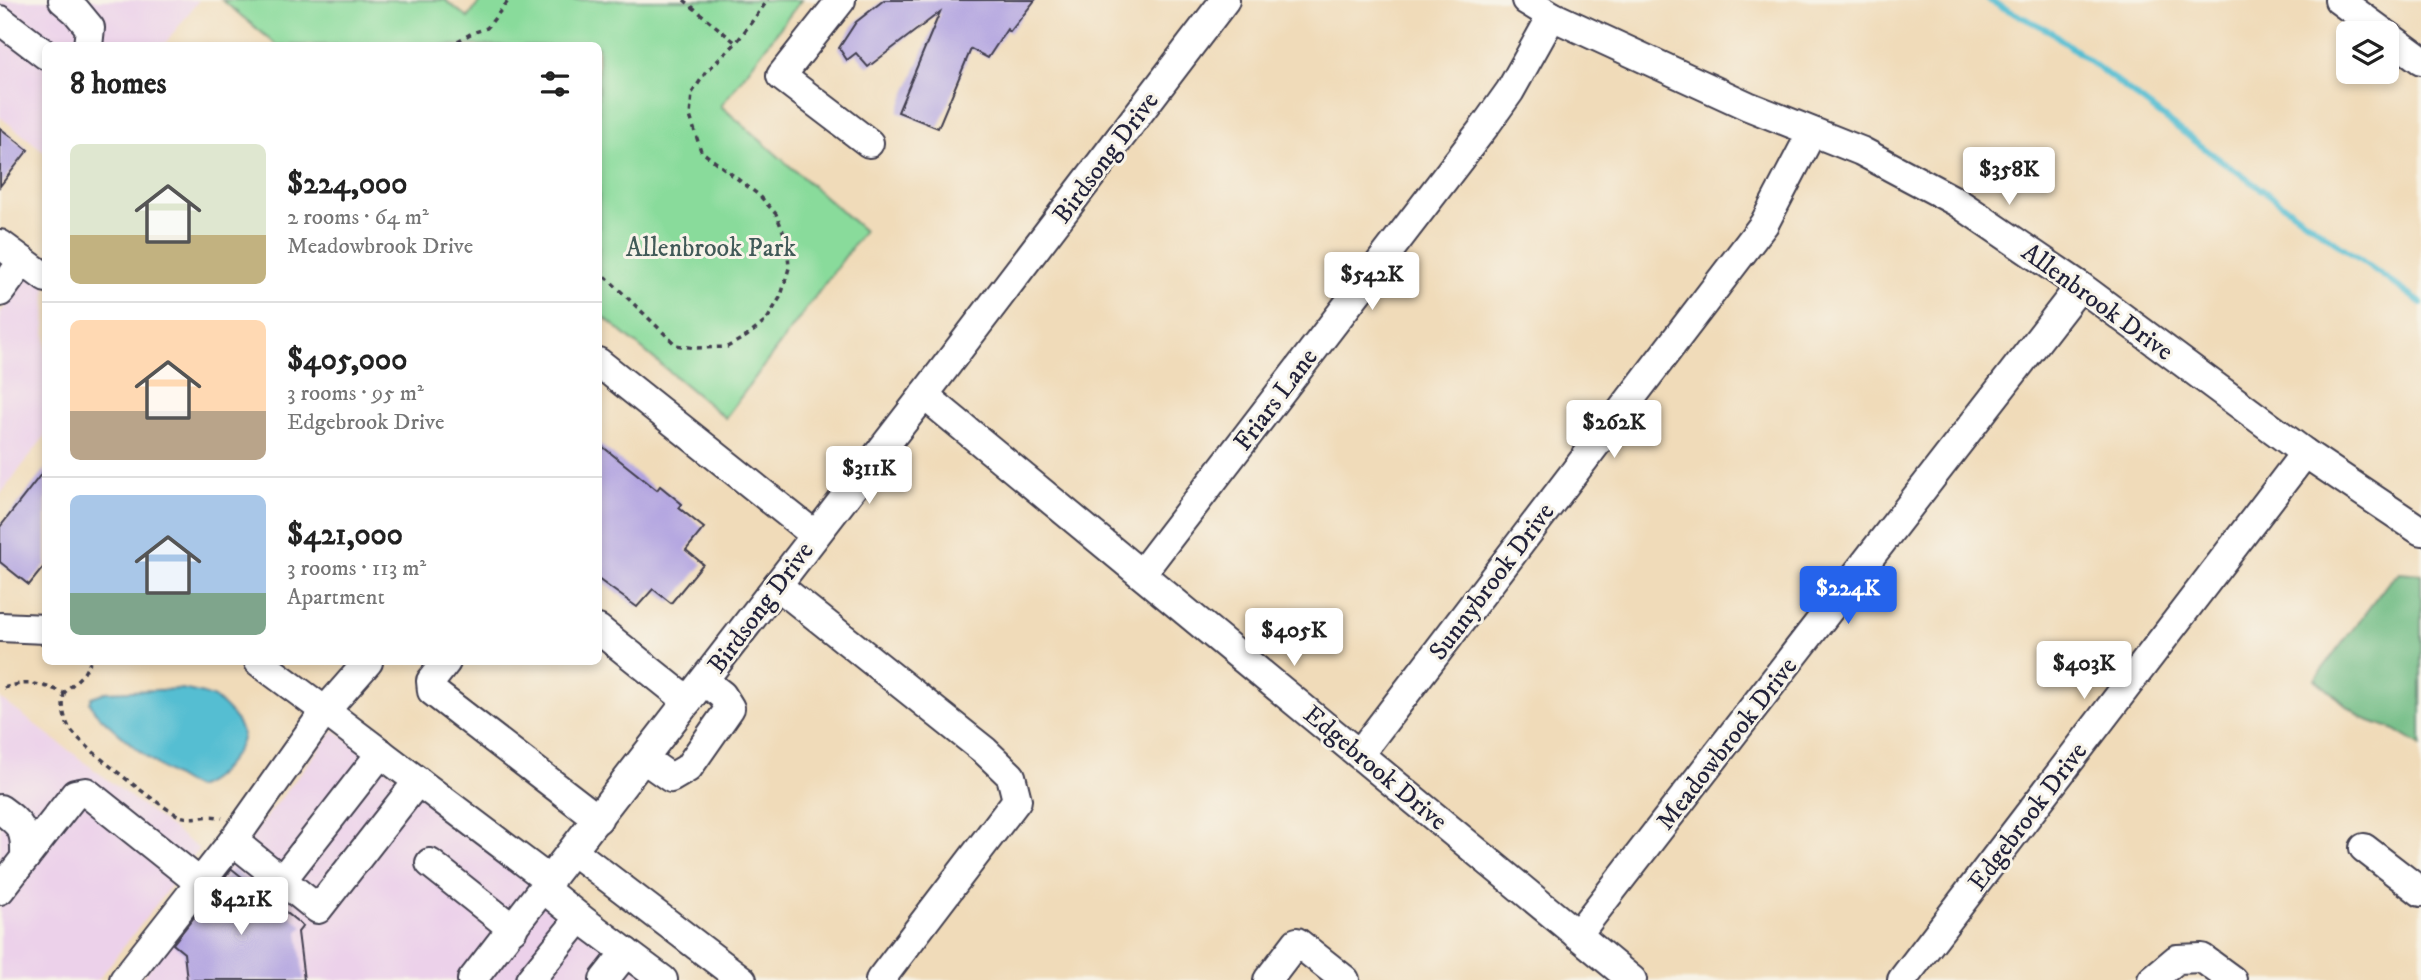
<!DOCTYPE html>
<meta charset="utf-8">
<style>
body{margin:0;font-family:"IM FELL DW Pica",serif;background:#f6f6f6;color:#222;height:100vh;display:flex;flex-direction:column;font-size:26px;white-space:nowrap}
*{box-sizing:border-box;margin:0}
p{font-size:23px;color:#767676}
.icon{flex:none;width:38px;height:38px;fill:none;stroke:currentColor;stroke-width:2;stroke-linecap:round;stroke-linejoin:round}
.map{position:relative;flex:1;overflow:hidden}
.details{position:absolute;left:42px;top:42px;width:560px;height:623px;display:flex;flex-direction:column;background:#fff;border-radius:10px;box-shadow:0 4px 10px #0003}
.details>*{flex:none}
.tools{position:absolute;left:2336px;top:21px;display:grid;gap:14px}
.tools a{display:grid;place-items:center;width:63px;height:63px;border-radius:10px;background:#fff;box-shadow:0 4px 10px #0003;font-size:35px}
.price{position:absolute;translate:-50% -60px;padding:0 16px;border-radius:7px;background:#fff;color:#222;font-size:23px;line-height:46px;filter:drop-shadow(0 2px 4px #0008)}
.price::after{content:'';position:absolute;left:50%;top:42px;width:21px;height:16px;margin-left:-10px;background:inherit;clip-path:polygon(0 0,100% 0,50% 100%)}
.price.active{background:#2563eb;color:#fff}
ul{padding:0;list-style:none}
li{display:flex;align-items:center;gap:21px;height:175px;padding:0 28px}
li+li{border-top:2px solid #e0e0e0}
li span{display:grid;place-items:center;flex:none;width:196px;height:140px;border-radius:10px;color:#555}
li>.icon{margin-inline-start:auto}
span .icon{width:84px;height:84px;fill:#fffc;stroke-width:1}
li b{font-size:30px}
h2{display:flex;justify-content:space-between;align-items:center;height:84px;padding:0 28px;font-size:30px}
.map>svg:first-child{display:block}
.built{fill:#ecd1ea}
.green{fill:#89db9b;stroke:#567e6b;stroke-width:2}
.forest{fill:#6ebb83;stroke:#486e5f;stroke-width:2}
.water{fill:#55bed2;stroke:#3c7086;stroke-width:2}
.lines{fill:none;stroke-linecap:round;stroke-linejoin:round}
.stream{stroke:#55bed2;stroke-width:6}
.building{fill:#afa0e0}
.minor-casing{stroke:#413e4e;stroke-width:32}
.path{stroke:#413e4e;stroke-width:3.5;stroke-dasharray:5 5;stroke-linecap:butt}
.minor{stroke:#fff;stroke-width:28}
.labels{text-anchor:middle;stroke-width:6;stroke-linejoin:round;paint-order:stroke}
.street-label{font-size:26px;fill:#22223b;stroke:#f7f3e8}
.park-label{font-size:26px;fill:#415a58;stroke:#f7f3e8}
</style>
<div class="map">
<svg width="2421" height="980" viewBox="0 0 2421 980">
<rect width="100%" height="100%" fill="#f7f3e8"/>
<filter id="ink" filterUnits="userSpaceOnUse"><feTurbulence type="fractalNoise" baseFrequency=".0143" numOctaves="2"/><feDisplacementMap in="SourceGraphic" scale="14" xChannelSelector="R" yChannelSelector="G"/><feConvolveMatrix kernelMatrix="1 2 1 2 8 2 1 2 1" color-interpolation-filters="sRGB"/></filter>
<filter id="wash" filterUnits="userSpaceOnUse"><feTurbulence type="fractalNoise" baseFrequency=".00686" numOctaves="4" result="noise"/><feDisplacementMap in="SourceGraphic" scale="28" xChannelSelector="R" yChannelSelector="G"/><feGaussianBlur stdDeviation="1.57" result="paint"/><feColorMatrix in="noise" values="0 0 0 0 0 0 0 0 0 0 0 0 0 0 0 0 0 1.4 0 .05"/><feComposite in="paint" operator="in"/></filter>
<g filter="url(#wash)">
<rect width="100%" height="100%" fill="#f0dbb9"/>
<g class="built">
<polygon points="0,0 199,0 164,45 46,46 45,152 0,117"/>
<polygon points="44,256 46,258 45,436 0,495 0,313"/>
<polygon points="0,698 199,849 98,980 0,980"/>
<polygon points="334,730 536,878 680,980 140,980"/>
</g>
<polygon class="green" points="222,0 445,0 468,18 481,0 801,0 721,106 864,231 725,418 599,313 598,46 277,45"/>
<polygon class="forest" points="2400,572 2421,574 2421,746 2395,730 2362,718 2315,679 2388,583"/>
<path class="water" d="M182,689c10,2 22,4 32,9 10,7 29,25 28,39 0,9 -10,21 -16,28 -9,11 -16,18 -30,23 -37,-17 -71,-49 -101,-76l-5,-9 2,-6 13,-5z"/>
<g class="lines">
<polyline class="stream" points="1988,0 2050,31 2208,151 2421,303"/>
</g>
<g id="blocks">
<g class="building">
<polygon points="884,0 1035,0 1010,32 1007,29 988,58 971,49 938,128 898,112 940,12 868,67 856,53 847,60 839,48 856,22"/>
<polygon points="0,128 28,150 0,186"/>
<polygon points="598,443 657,490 660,486 682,504 679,508 704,528 686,550 703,564 671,603 653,589 637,607 598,579"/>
<polygon points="46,468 46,564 29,585 0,562 0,527"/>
<polygon points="232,869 303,926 298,932 304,980 187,980 184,953 173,944"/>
</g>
</g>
</g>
<g filter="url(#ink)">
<use href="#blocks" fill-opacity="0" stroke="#413e4e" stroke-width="2"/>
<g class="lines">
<g class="minor-casing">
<g id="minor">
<polyline points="63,0 76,11 90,28 88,46"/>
<polyline points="841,0 781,76 869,143"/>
<polyline points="1526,0 1552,16 1748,106 1861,151 1957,202 2080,286 2305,453 2421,531"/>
<polyline points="2339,0 2384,33"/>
<polyline points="0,20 46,55"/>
<polyline points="2387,35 2421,60"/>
<polyline points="0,244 46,278"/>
<polyline points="0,292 23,261"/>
<polyline points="598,362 815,535"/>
<polyline points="924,395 1632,980"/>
<polyline points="1141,574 1485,126 1510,91 1552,16"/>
<polyline points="777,585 985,751 1011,776 1017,800 880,980"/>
<polyline points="0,627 46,629"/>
<polyline points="598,629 688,701"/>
<polyline points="259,662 325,711 368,662"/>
<polyline points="446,662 431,681 432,691 598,819"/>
<polyline points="1360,753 1764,224 1812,132"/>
<polyline points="644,759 671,778 688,768 730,708 722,695 704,681"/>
<path d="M0,809c22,16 26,21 25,49"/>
<polyline points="233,841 318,909 418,781"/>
<polyline points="2364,848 2421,892"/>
<polyline points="573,851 742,980"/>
<polyline points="430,863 513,929"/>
<polyline points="282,880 381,753"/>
<polyline points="0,890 75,794 86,792 200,883 233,841 325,711 550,881"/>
<polyline points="580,918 663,980"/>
<polyline points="1577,935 2080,286"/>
<polyline points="124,980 200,883"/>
<polyline points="472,980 924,395 1225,0"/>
<polyline points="530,980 580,918 544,889"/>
<polyline points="604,980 626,952"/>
<polyline points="1268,980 1297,942 1345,980"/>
<polyline points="1902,980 2305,453"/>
<polyline points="2152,980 2177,959 2202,958 2232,980"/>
</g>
</g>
<g class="path">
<polyline points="684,0 736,43"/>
<polyline points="449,46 472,33 487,28 509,0"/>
<polyline points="598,269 676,345 696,348 727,347 747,336 766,321 781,296 789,268 787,241 776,214 760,196 701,151 690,116 692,93 706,72 736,43 768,0"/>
<path d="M4,688c23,-8 38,-4 60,5l20,-20 6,-11"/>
<path d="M64,693c-2,12 -1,25 6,36 11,16 93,81 110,87 15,5 28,-3 42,2"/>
</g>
<use href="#minor" class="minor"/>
</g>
</g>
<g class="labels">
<g class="street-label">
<text transform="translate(1105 157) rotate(-53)" y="9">Birdsong Drive</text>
<text transform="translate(2098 301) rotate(36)" y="9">Allenbrook Drive</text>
<text transform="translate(1275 399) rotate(-53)" y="9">Friars Lane</text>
<text transform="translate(1491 581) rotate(-53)" y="9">Sunnybrook Drive</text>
<text transform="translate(760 607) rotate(-53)" y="9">Birdsong Drive</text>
<text transform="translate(1726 743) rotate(-52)" y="9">Meadowbrook Drive</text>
<text transform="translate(1376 767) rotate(40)" y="9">Edgebrook Drive</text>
<text transform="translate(2027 816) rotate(-53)" y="9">Edgebrook Drive</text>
</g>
<g class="park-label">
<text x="711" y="256">Allenbrook Park</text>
</g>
</g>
</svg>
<div class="tools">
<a><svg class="icon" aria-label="layers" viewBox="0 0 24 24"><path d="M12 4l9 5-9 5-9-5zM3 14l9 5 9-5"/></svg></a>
</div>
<b class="price" style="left:2009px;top:207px">$358K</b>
<b class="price" style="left:1372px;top:312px">$542K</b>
<b class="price" style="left:1614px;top:460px">$262K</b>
<b class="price" style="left:869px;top:506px">$311K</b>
<b class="price active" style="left:1848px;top:626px">$224K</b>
<b class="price" style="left:1294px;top:668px">$405K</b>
<b class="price" style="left:2084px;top:701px">$403K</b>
<b class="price" style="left:241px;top:937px">$421K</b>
<section class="details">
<h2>8 homes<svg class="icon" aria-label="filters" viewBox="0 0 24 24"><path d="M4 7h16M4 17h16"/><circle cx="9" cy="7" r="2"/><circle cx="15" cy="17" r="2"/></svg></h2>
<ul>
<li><span style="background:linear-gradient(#dfe7d0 65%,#c2b280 0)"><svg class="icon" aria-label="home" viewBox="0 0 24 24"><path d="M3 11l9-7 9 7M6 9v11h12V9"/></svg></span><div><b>$224,000</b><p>2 rooms · 64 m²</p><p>Meadowbrook Drive</p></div></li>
<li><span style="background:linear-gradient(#ffd9b3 65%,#b9a48a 0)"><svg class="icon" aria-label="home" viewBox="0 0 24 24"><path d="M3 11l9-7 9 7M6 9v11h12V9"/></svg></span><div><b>$405,000</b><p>3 rooms · 95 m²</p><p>Edgebrook Drive</p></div></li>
<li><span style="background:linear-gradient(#a9c7e8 70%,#7fa58c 0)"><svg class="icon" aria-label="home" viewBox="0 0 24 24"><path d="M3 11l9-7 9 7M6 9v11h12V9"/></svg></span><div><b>$421,000</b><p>3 rooms · 113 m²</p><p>Apartment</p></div></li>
</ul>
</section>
</div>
